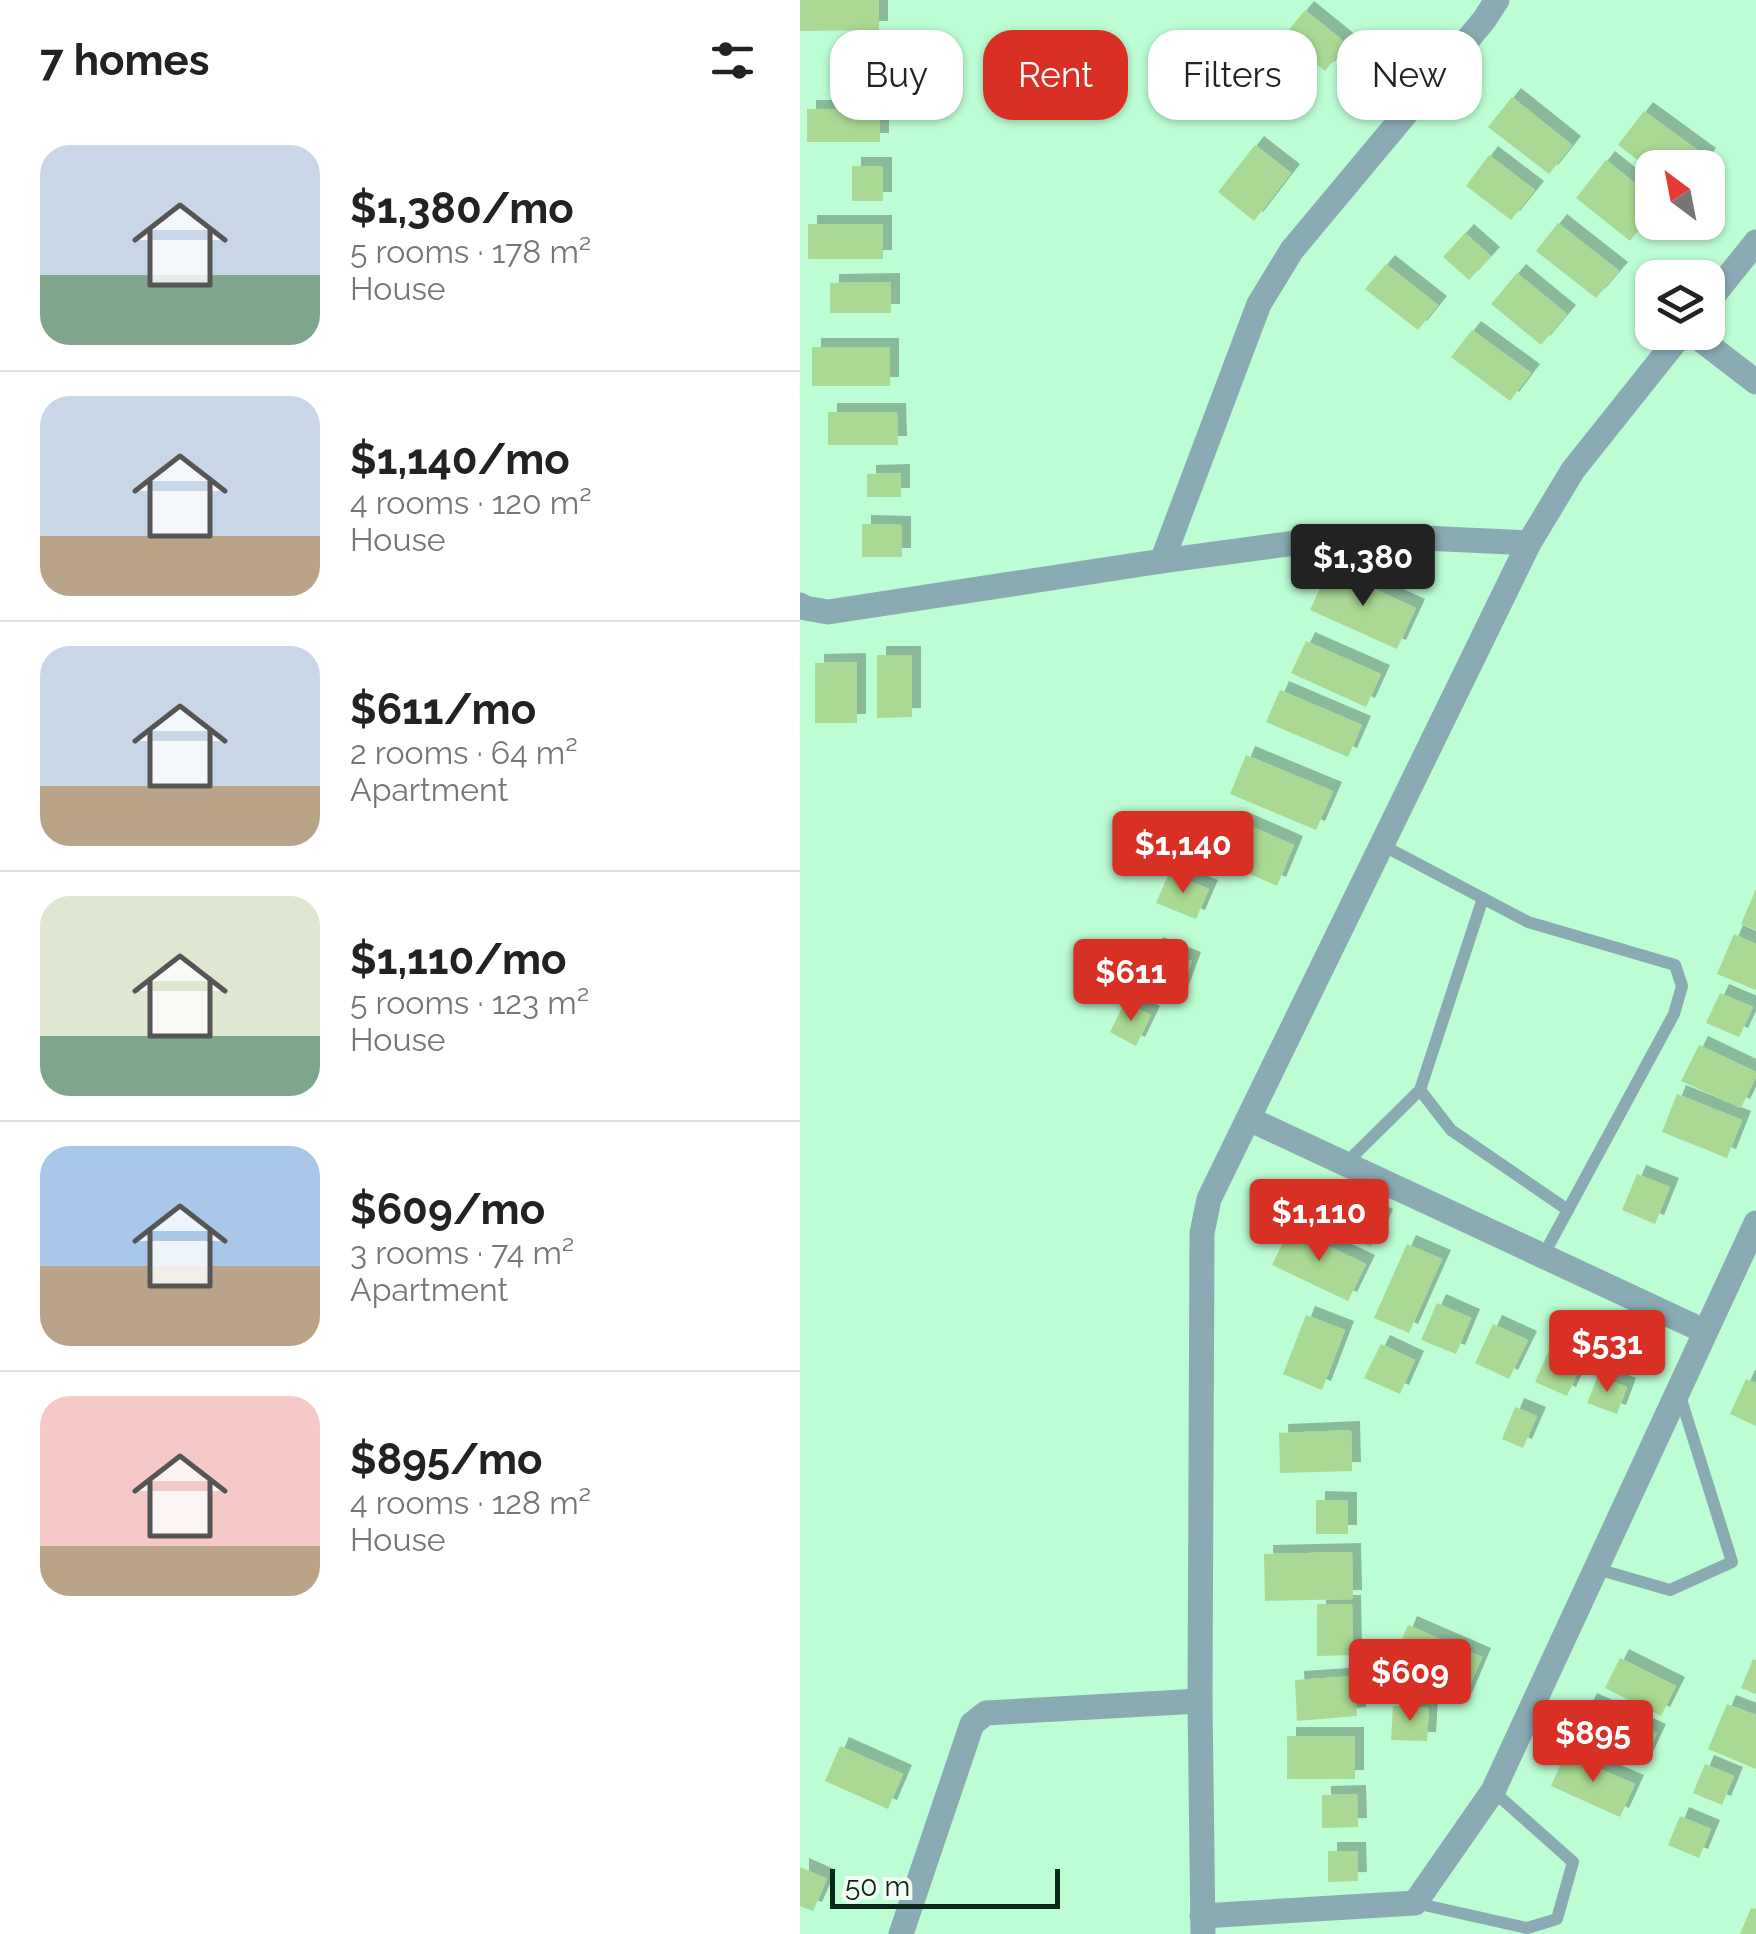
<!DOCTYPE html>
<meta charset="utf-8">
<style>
body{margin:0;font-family:Raleway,sans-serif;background:#f6f6f6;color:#222;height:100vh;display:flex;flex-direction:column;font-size:38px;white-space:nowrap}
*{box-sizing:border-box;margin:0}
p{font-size:32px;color:#767676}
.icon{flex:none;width:55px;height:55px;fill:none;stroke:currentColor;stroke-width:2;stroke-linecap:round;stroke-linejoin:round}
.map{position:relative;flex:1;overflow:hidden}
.details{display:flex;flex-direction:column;background:#fff;width:800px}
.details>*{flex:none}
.banner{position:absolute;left:30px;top:30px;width:775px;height:90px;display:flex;gap:20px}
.needle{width:65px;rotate:328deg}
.fabs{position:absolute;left:835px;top:150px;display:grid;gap:20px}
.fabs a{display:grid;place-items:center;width:90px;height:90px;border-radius:20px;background:#fff;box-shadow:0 2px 8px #0004;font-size:50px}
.scale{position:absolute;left:30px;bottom:25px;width:230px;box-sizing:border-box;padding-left:10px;border:5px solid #0c2617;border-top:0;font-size:28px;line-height:35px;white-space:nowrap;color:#0c2617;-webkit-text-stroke:8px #f0fcf4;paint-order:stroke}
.price{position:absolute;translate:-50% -85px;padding:0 22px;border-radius:10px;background:#d93025;color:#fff;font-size:32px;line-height:65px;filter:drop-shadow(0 2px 5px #0008)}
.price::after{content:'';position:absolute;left:50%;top:60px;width:30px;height:22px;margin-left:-15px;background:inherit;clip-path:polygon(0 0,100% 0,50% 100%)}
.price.active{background:#222;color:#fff}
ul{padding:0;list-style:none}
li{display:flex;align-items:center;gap:30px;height:250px;padding:0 40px}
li+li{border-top:2px solid #e0e0e0}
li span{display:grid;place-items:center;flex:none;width:280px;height:200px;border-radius:30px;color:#555}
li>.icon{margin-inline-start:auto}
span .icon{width:120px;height:120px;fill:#fffc;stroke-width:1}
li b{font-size:42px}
h2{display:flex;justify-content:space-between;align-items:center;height:120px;padding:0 40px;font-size:42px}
.pill{padding:0 35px;border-radius:30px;background:#fff;box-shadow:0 2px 8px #0004;font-size:35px;line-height:90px}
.pill.active{background:#d93025;color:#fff}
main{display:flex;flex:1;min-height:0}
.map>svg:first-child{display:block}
.building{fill:#a9d994;filter:url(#shadow)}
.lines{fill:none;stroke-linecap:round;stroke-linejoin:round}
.lane{stroke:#8babb4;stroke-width:12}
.street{stroke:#8babb4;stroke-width:25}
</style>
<main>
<section class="details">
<h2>7 homes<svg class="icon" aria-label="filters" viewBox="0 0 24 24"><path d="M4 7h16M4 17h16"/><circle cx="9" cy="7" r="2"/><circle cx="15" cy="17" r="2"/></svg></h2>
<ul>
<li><span style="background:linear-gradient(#c9d6e8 65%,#7fa58c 0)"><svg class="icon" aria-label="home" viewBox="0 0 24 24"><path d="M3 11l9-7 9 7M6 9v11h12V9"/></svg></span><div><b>$1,380/mo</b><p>5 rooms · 178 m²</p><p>House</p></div></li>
<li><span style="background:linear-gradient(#c9d6e8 70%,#b9a48a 0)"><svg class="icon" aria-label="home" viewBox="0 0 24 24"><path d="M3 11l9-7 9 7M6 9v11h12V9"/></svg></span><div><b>$1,140/mo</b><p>4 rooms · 120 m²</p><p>House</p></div></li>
<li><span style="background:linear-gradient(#c9d6e8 70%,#b9a48a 0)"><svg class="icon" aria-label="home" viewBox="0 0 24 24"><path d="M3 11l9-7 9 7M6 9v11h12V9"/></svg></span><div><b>$611/mo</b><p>2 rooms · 64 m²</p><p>Apartment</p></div></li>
<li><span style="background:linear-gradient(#dfe7d0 70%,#7fa58c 0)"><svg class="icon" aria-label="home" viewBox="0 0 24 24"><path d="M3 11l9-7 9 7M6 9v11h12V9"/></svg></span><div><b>$1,110/mo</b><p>5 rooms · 123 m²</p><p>House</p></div></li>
<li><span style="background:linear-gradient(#a9c7e8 60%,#b9a48a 0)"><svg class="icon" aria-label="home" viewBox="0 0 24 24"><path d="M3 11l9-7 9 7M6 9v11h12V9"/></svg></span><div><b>$609/mo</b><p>3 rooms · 74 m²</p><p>Apartment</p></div></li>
<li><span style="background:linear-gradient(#f6c9c9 75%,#b9a48a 0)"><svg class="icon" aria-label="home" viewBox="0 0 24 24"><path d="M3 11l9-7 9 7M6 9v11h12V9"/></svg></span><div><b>$895/mo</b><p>4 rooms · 128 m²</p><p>House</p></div></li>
</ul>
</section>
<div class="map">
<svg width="956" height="1934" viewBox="0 0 956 1934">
<defs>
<filter id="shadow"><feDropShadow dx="9" dy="-9" stdDeviation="0" flood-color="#0004"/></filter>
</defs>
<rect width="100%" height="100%" fill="#bdfdd4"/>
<g class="building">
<polygon points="0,0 79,0 79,30 0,31"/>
<polygon points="505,10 547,44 525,71 483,37"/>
<polygon points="459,59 505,94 485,121 438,86"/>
<polygon points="712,97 772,145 749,174 688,127"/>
<rect x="7" y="109" width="73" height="33"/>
<polygon points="844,111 907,157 899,168 852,168 852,171 818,145"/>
<polygon points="455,145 491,173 454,221 418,192"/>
<polygon points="689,155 735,190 711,220 666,186"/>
<polygon points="806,160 852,197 852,213 830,241 776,198"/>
<rect x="52" y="166" width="31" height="35"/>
<polygon points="758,223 819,271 796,298 736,251"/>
<rect x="8" y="224" width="75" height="35"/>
<polygon points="665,233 691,256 669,280 643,257"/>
<polygon points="586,264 638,305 618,330 565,289"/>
<polygon points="717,273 767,314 741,345 691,304"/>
<polygon points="91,282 91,313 30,313 30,283"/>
<polygon points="672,330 731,373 710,401 651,357"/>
<rect x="12" y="347" width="78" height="39"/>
<polygon points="28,412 97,412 98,445 28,445"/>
<polygon points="101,473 101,497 67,497 67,474"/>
<polygon points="62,524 102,525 102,557 62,557"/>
<polygon points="529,568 616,608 597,649 510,610"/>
<polygon points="506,641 581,674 566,707 491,673"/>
<polygon points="77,655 112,655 112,717 77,718"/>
<polygon points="57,662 57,723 15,723 15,663"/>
<polygon points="480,690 562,725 548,757 466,722"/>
<polygon points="446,755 533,791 516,830 430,794"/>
<polygon points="439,821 494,845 477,886 422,862"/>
<polygon points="369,873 409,889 396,919 356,903"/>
<polygon points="956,889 956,930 941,924"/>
<polygon points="934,934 956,944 956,990 917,974"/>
<polygon points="354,946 392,961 378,999 339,984"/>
<polygon points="920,993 953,1007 939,1037 906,1023"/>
<polygon points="325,1002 351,1015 336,1046 310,1032"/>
<polygon points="899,1045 956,1072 956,1077 941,1108 881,1081"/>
<polygon points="877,1094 942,1120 927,1158 862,1132"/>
<polygon points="837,1174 870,1187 855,1224 822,1210"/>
<polygon points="531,1193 584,1218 571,1247 517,1222"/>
<polygon points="490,1228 566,1264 548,1301 472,1265"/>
<polygon points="607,1244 642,1259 609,1333 574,1318"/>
<polygon points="637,1303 671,1318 656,1354 621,1340"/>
<polygon points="506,1315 545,1330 522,1390 483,1374"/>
<polygon points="693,1324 728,1340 709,1379 675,1363"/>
<polygon points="581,1344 615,1360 600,1394 564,1378"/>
<polygon points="750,1348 782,1363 767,1396 735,1382"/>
<polygon points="798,1376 827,1387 817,1414 787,1403"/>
<polygon points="946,1379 956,1383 956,1426 930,1414"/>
<polygon points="715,1407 737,1416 723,1448 702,1439"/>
<polygon points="551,1430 552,1471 480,1473 479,1433"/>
<polygon points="516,1500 548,1501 548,1534 516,1534"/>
<polygon points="552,1552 553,1599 465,1601 464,1554"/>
<polygon points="517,1604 552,1604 553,1655 517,1656"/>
<polygon points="608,1625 682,1657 663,1702 589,1670"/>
<polygon points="820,1658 876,1686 861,1716 805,1688"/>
<polygon points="953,1659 956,1660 956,1694 941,1688"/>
<polygon points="554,1676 557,1716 497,1721 495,1680"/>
<polygon points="788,1702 857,1733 842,1765 773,1734"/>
<polygon points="927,1704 956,1715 956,1769 908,1749"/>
<polygon points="593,1706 629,1708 627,1741 591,1740"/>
<rect x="487" y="1736" width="68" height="43"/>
<polygon points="40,1746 103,1774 88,1809 25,1781"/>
<polygon points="765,1754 835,1784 820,1817 751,1786"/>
<polygon points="905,1764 934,1776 922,1805 893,1793"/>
<polygon points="557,1794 558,1827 522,1828 522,1795"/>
<polygon points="880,1816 911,1829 899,1858 868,1845"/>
<polygon points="528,1851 557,1851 558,1881 528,1882"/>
<polygon points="0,1867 27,1879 13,1911 0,1906"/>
<polygon points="951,1908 956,1909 956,1934 940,1934"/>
</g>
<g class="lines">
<g class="lane">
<polyline points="582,845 728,922 875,965 882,986 874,1014 743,1256"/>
<polyline points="620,1090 651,1130 768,1210"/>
<polyline points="545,1164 620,1090 683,898"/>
<polyline points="797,1569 870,1590 932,1562 880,1396"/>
<polyline points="615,1903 727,1928 757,1919 773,1862 693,1791"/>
</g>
<g class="street">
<polyline points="908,302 956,242"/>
<polyline points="891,332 956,382"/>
<polyline points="362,561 459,304 492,250 684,20 697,0"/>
<polyline points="0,605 5,608 28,612 362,561 525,539 601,537 729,543"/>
<polyline points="449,1119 904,1331"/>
<polyline points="402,1916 615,1903 693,1791 956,1223"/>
<polyline points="101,1934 172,1724 186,1713 400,1701"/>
<polyline points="403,1934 400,1701 402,1233 409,1199 729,543 773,470 883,332"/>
</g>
</g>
</svg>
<div class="fabs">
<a><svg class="needle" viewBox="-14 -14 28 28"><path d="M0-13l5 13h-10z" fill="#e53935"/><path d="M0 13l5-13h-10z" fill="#767676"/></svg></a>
<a><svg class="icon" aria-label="layers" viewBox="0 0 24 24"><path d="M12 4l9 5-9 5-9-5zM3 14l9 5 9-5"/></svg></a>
</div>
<div class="scale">50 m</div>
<b class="price active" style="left:563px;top:609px">$1,380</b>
<b class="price" style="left:383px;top:896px">$1,140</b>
<b class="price" style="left:331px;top:1024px">$611</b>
<b class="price" style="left:519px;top:1264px">$1,110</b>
<b class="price" style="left:807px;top:1395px">$531</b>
<b class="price" style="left:610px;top:1724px">$609</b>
<b class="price" style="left:793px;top:1785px">$895</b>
<div class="banner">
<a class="pill">Buy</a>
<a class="pill active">Rent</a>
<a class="pill">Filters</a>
<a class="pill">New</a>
</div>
</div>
</main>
